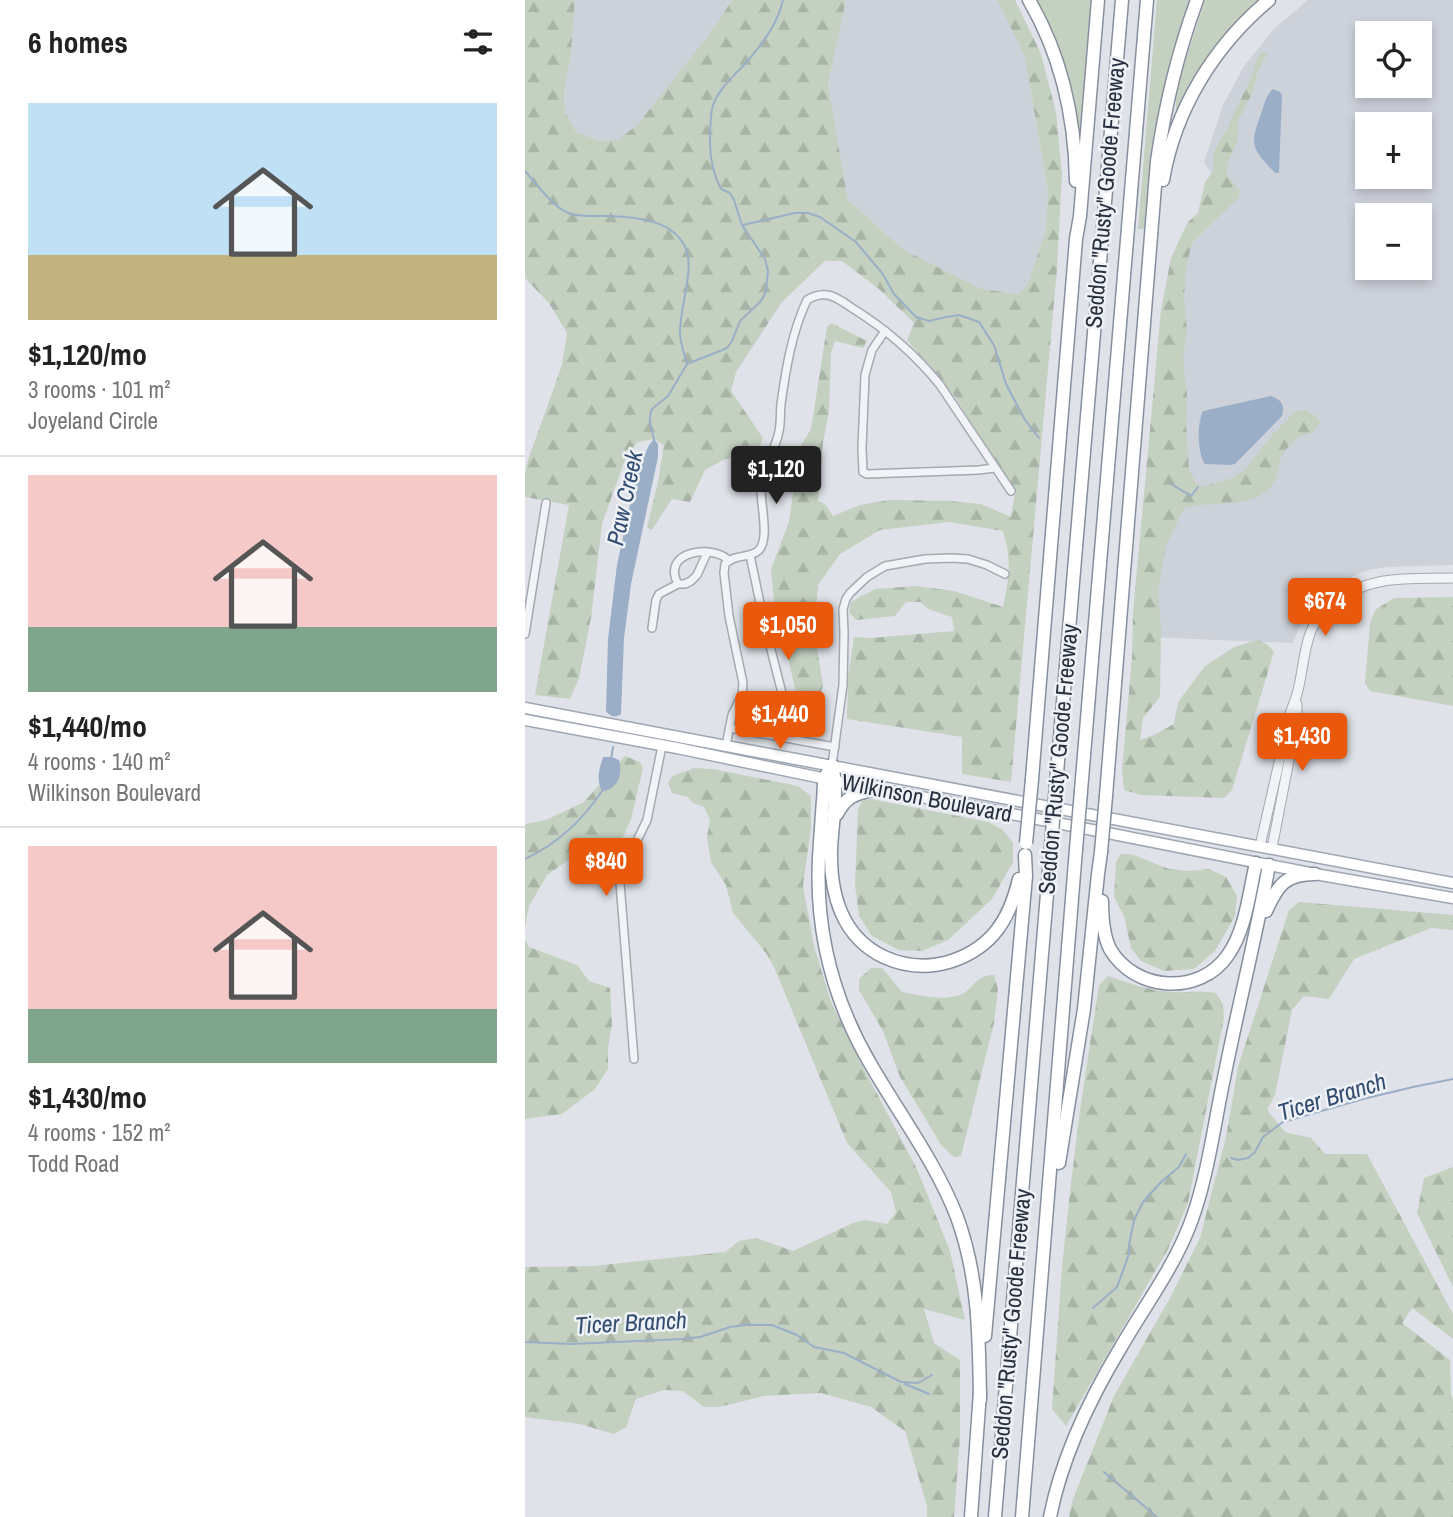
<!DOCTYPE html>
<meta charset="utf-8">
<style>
body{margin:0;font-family:"Archivo Narrow",sans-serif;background:#f2f2f2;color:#222;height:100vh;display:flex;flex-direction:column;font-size:26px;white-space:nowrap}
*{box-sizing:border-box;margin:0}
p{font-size:23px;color:#767676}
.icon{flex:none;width:38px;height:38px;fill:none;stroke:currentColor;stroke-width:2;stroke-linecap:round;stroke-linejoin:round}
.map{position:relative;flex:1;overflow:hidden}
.sheet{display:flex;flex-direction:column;background:#fff;width:525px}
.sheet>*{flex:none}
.buttons{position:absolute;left:830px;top:21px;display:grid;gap:14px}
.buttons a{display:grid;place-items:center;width:77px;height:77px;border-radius:0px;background:#fff;box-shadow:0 4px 10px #0003;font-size:35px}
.price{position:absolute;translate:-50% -60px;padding:0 16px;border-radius:7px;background:#ea580c;color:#fff;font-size:23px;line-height:46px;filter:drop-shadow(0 2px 4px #0008)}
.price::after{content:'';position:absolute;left:50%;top:42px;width:21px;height:16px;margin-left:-10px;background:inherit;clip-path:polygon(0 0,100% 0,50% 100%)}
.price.active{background:#222;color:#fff}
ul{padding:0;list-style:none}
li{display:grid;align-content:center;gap:14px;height:371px;padding:0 28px}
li+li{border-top:2px solid #e0e0e0}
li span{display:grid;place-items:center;height:217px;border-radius:0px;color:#555}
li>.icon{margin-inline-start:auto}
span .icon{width:126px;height:126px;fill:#fffc;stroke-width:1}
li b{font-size:30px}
h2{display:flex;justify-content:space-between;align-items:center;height:84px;padding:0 28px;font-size:30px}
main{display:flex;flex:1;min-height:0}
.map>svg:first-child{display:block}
.built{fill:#cdd1da;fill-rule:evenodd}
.grass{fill:#c4d1c0}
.forest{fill:url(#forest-firs)}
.water{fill:#9aaec7}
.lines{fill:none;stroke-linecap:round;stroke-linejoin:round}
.stream{stroke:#9aaec7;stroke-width:2}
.minor-casing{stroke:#a4a9b2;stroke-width:10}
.tertiary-casing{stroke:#a4a9b2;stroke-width:11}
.primary-casing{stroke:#9ea6b3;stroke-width:13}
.motorway-casing{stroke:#868f9e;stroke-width:15}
.minor{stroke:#f1f3f6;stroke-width:7}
.tertiary{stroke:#f1f3f6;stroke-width:9}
.primary{stroke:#fff;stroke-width:10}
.motorway{stroke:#fff;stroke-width:12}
.motorway-bridge-casing{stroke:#868f9e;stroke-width:15;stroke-linecap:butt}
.motorway-bridge{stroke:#fff;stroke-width:12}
.labels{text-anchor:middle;stroke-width:5;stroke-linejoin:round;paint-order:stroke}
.street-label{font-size:23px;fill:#282f3e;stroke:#eef1f5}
.water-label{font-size:24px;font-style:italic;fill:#334d71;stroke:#eef1f5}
</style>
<main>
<section class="sheet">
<h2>6 homes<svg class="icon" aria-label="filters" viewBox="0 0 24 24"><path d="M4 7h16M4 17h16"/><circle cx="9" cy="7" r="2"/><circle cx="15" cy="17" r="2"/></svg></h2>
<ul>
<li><span style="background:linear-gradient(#bfe0f5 70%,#c2b280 0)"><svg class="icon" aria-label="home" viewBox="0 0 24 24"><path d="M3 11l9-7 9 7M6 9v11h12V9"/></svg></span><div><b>$1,120/mo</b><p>3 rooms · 101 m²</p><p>Joyeland Circle</p></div></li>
<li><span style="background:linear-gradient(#f6c9c9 70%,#7fa58c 0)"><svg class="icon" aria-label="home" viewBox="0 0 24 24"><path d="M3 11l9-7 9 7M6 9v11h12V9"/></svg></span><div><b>$1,440/mo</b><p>4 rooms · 140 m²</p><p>Wilkinson Boulevard</p></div></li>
<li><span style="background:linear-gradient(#f6c9c9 75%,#7fa58c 0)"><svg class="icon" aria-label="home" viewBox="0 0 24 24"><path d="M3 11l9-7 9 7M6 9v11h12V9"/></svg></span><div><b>$1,430/mo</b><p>4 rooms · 152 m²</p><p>Todd Road</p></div></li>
</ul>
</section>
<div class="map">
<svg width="928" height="1517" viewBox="0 0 928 1517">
<defs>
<pattern id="forest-firs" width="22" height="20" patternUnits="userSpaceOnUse" patternTransform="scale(1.75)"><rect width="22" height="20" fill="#c4d1c0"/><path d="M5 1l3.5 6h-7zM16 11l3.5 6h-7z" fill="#a8b4a6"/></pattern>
</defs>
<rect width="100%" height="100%" fill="#dfe2e8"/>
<g class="built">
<polygon points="50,0 207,0 189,28 113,124 93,140 75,141 51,132 40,112 39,94 46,53"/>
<polygon points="321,0 472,0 474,3 500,57 523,192 521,229 503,285 493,294 456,289 379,250 323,200 303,84"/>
<path d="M783,0h145v565l-66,2 -19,3 -28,12 -22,17 -18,27 -7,17 -146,-6 38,-396 41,-45 -22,-34 19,-57 21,-39 30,-37zM842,33h52v53h-52zM842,124h52v53h-52zM842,215h52v53h-52z"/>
</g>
<g class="grass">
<polygon points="510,0 567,0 556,127 552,127"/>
<polygon points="632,0 667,0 621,229 613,229"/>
<polygon points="680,0 738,0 655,115 651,115 651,93 659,65"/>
</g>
<g class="forest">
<path d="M0,0h50l-4,53 -7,41 1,18 11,20 24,9 18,-1 20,-16 76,-96 18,-28h114l-18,84 20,116 56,50 77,39 37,5 10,-10 18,-55 2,-37 -23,-135 -28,-57h18l26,54 15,58 6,63 -5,94 -46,513 -49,-8v-37l-115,-18 1,-41 6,-41 17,1 83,-7 -2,-14 -24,-8 -7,-7h-15l-11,14 -39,4 -7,-8 2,-10 24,-13 41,-3 38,5 49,16c6,-28 9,-48 0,-76l-54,-9 -69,8 -40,24 -22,31 -4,45 9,55 -5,17 -12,4 -7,-2 -25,-103 -3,-32 18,-47 10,-73 12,-20 16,-102 4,-4 36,18 -4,7 -28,-7 -4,12 -2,58 -6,31 -5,59 7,3 8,12 27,-11 30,-5 60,1 31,3 30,13 4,-24 -60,-96 -48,-57 7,-17 -35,-34 -37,-28h-17l-43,41 -46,70 -5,19 32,47 -6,15 -32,6 -20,11 -15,32 -18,-3 -20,31 -5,-3 11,-45 6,-37 -10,-6 -16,3 -11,12 -25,70 -11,94 -12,60 -9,21 -35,-4 34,-190 -44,-8v-24l3,-13 34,-95 5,-32 -18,-30 -24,-25z"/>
<path d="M738,51l4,4 -9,15 -5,22 -15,29v18l-11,25v10l13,17 -2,7 -45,44 -7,23 -2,34 3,32 -4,28 4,35 -1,31 3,44 7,14 7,4 29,-9 14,-9 25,-33 25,-25 10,-1 10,6 4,7c-9,14 -10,8 -22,15 -5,3 -12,11 -15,16 -5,8 -4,18 -8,26 -18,32 -61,19 -91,28l-18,38 -8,43 3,39 -1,69 -17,21 -3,22 14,-5 20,-11 4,-22 27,-36 29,-19 23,-7 10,4 7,8 -42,138 -8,8 -83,-3 -17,-5 -2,-20 10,-112 1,-45 28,-303 10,-52 17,-36 10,-9 7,-31 9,-12 -1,-17 14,-24 25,-54 6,-19z"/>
<polygon points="928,597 928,706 845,691 840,683 845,623 850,610 869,598"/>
<polygon points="100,756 115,762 118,768 106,819 97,839 88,848 45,859 22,875 4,906 0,927 0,824 21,820 59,802"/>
<polygon points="169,768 188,769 273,786 286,796 286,828 278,886 289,946 306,1002 343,1077 392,1169 425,1251 440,1320 399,1309 409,1343 435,1360 435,1437 429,1517 402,1517 402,1506 380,1431 346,1407 296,1393 239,1396 194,1407 179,1407 158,1391 139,1390 111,1399 101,1427 89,1434 55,1424 0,1417 0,1267 68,1266 200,1252 214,1241 231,1238 268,1251 328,1223 340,1220 362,1224 371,1212 366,1192 322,1143 249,967 241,953 208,913 201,885 186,862 182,837 185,820 179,807 168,803 163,797 147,793 143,783 147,776"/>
<polygon points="346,799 463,822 478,830 488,843 488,862 467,899 423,940 397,951 374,950 347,936 334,916 330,885 333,810 337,801"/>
<polygon points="596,854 606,854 644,869 663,871 684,869 701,877 712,896 710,916 690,951 669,969 639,971 616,961 606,948 599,916 589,897 591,862"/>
<polygon points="774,902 928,915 928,930 906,928 829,959 804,999 779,996 767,1010 750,1095 742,1110 760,1132 786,1138 800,1154 842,1154 928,1314 928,1339 887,1308 877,1323 925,1360 926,1396 928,1398 928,1517 544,1517 548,1499 589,1396 645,1298 675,1238 701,1137 713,1067 764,910"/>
<polygon points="0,939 4,947 52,965 64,981 85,988 87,1024 83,1047 83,1069 70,1089 37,1114 0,1119"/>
<path d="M346,968h11l20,24c18,3 41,10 60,2 14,-7 11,-18 32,-19l4,14 -4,34 -33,133 -7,1 -12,-11 -42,-69 -17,-46 -24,-41v-11z"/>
<path d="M583,976c20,7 41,14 62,16 16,1 30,-2 46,1l7,11 1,14 -36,185 -20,46 -102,177 -14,-17 10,-142 8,-75 10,-82 19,-125z"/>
<polygon points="928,1167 928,1287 892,1213 899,1178"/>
</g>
<g class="water">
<path d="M748,89l7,3 2,3 -3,78h-4c-23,-25 -26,-27 -14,-59 3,-9 5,-19 12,-25z"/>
<path d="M746,396c11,4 14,9 11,20l-47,48 -6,1 -24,-1c-8,-11 -8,-41 -2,-53z"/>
<path d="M129,439l4,5v13l-27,127 -7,54 -3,76c-5,4 -11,3 -15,-3l2,-72 9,-74 20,-92 12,-28z"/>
<path d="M78,757h9l7,3c4,16 -1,28 -17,32 -6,-15 -3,-21 1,-35z"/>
</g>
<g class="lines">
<g class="stream">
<path d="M0,171c12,13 29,38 46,43 12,3 26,2 38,2 28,1 68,4 78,36 6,20 -7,57 -7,80 0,11 4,21 7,31"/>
<polyline points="218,225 270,213 283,213 295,217 331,242 357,273 369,294 391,317 404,321 421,317 434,315 454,322 469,345 481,384 500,420 514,438"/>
<path d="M129,440c-2,-11 -7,-21 -2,-31l16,-13 19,-32 40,-16 5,-7 8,-20 21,-20 5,-10 2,-20 -3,-12 -23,-34 -8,-25 -4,-7 -9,-4c-8,-15 -11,-30 -11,-47 0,-11 0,-22 2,-33 5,-21 26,-36 39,-52 14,-17 27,-35 32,-57"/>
<polyline points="646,484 666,496 673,487"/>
<polyline points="86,759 88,747"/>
<path d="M0,859c32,-15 57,-38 77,-68"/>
<polyline points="706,1158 713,1160 723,1158 730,1152 738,1137 758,1122 838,1099 888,1087 928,1079"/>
<polyline points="568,1308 592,1287 604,1254 604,1245 609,1220 618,1202 637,1181 654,1167 661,1154"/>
<polyline points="0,1342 46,1344 158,1339 175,1337 205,1327 220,1325 247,1325 272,1335 289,1347 319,1353 376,1382 393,1383 407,1375"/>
<polyline points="380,1384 404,1394"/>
<polyline points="579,1472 632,1517"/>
</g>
<g class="minor-casing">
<g id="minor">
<polyline points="360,331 347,350 340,375 337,448 338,472 342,474 454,470 469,468"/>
<path d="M153,584c-18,-34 37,-40 51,-23"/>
<polyline points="127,628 131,600 134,594 153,584 160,584 166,581 172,575 182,553"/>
<polyline points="0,634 21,503"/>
<path d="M213,703c8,2 34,9 41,4 4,-2 3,-6 4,-10l-19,-75 -14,-67"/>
<polyline points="205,728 310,747"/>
<path d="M201,746l6,-31 10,-20 1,-12 -14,-67 -5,-43 1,-9c11,-11 25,-5 34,-14 11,-12 1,-47 2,-63 1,-20 15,-37 18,-56 2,-9 1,-18 2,-27 5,-36 11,-72 26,-104 6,-4 13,-6 21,-5 9,2 17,8 24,13 34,21 63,46 88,77l71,106"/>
<polyline points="307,765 318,685 319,633 318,609 321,599 325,593 342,577 360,566 400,559 426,558 443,559 462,565 480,574"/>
<polyline points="109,1059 95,883 100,865 122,820 137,746"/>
</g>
</g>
<g class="tertiary-casing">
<g id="tertiary">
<path d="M735,846l30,-132c2,-6 5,-13 7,-20 6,-21 6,-43 14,-63 5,-12 14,-21 24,-29 36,-28 75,-23 118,-24"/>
<polyline points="747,848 772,719 772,704"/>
</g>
</g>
<g class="primary-casing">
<g id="primary">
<polyline points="0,708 928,883"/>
<polyline points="0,720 152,748 311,781 471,811 790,874 928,898"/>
</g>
</g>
<g class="motorway-casing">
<g id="motorway">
<path d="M504,0c32,55 46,117 47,181"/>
<path d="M638,180c12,-71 51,-134 106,-180"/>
<path d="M307,765c-2,4 -6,9 -7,14 -2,6 -1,14 -2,21 -1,14 -2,28 -3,42 -7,79 11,155 51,223 29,50 65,98 86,152 22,60 22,120 23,183"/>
<path d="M307,765c7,29 0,56 -1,85 -1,44 11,87 53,107 22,10 46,11 68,4 41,-14 58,-43 67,-82"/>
<polyline points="507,779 551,239 555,216 573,0"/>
<polyline points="531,785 597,0"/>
<polyline points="556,791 622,0"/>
<path d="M581,796l51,-635c8,-55 21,-109 40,-161"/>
<path d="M312,814c10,-19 19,-20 39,-25"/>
<path d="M577,901c0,16 1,34 8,48 25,43 90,47 118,6 18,-26 21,-62 28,-92"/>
<path d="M741,911c12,-26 19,-37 49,-37"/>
<polyline points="534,1163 559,1009 573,874 576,852"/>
<polyline points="460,1336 501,876 500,855"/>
<polyline points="446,1517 455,1392"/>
<polyline points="470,1517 526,846"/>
<polyline points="497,1517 551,849"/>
<path d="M525,1517c12,-61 39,-117 71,-170 23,-40 51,-77 68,-120 18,-45 25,-102 35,-149 14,-71 32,-141 45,-213"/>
</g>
</g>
<use href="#minor" class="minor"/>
<use href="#tertiary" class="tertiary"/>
<use href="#primary" class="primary"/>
<use href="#motorway" class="motorway"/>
<g class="motorway-bridge-casing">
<g id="motorway-bridge">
<polyline points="501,843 507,779"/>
<polyline points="526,846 531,785"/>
<polyline points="551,849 556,791"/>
<polyline points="576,852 581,796"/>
</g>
</g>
<use href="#motorway-bridge" class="motorway-bridge"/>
</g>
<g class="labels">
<g class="street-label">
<text transform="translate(580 193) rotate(-85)" y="8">Seddon "Rusty" Goode Freeway</text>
<text transform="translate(533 759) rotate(-85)" y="8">Seddon "Rusty" Goode Freeway</text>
<text transform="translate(402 798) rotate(11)" y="8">Wilkinson Boulevard</text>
<text transform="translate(486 1324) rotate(-85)" y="8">Seddon "Rusty" Goode Freeway</text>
</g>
<g class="water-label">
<text transform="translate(100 498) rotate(-78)" y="8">Paw Creek</text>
<text transform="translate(807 1097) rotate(-17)" y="8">Ticer Branch</text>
<text transform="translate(106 1323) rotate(-3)" y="8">Ticer Branch</text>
</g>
</g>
</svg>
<div class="buttons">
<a><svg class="icon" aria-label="locate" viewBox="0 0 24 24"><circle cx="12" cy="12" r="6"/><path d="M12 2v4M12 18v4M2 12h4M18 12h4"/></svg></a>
<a>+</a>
<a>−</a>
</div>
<b class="price active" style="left:251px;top:506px">$1,120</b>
<b class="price" style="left:800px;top:638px">$674</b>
<b class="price" style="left:263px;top:662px">$1,050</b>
<b class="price" style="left:255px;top:751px">$1,440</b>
<b class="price" style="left:777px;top:773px">$1,430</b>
<b class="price" style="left:81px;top:898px">$840</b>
</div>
</main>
